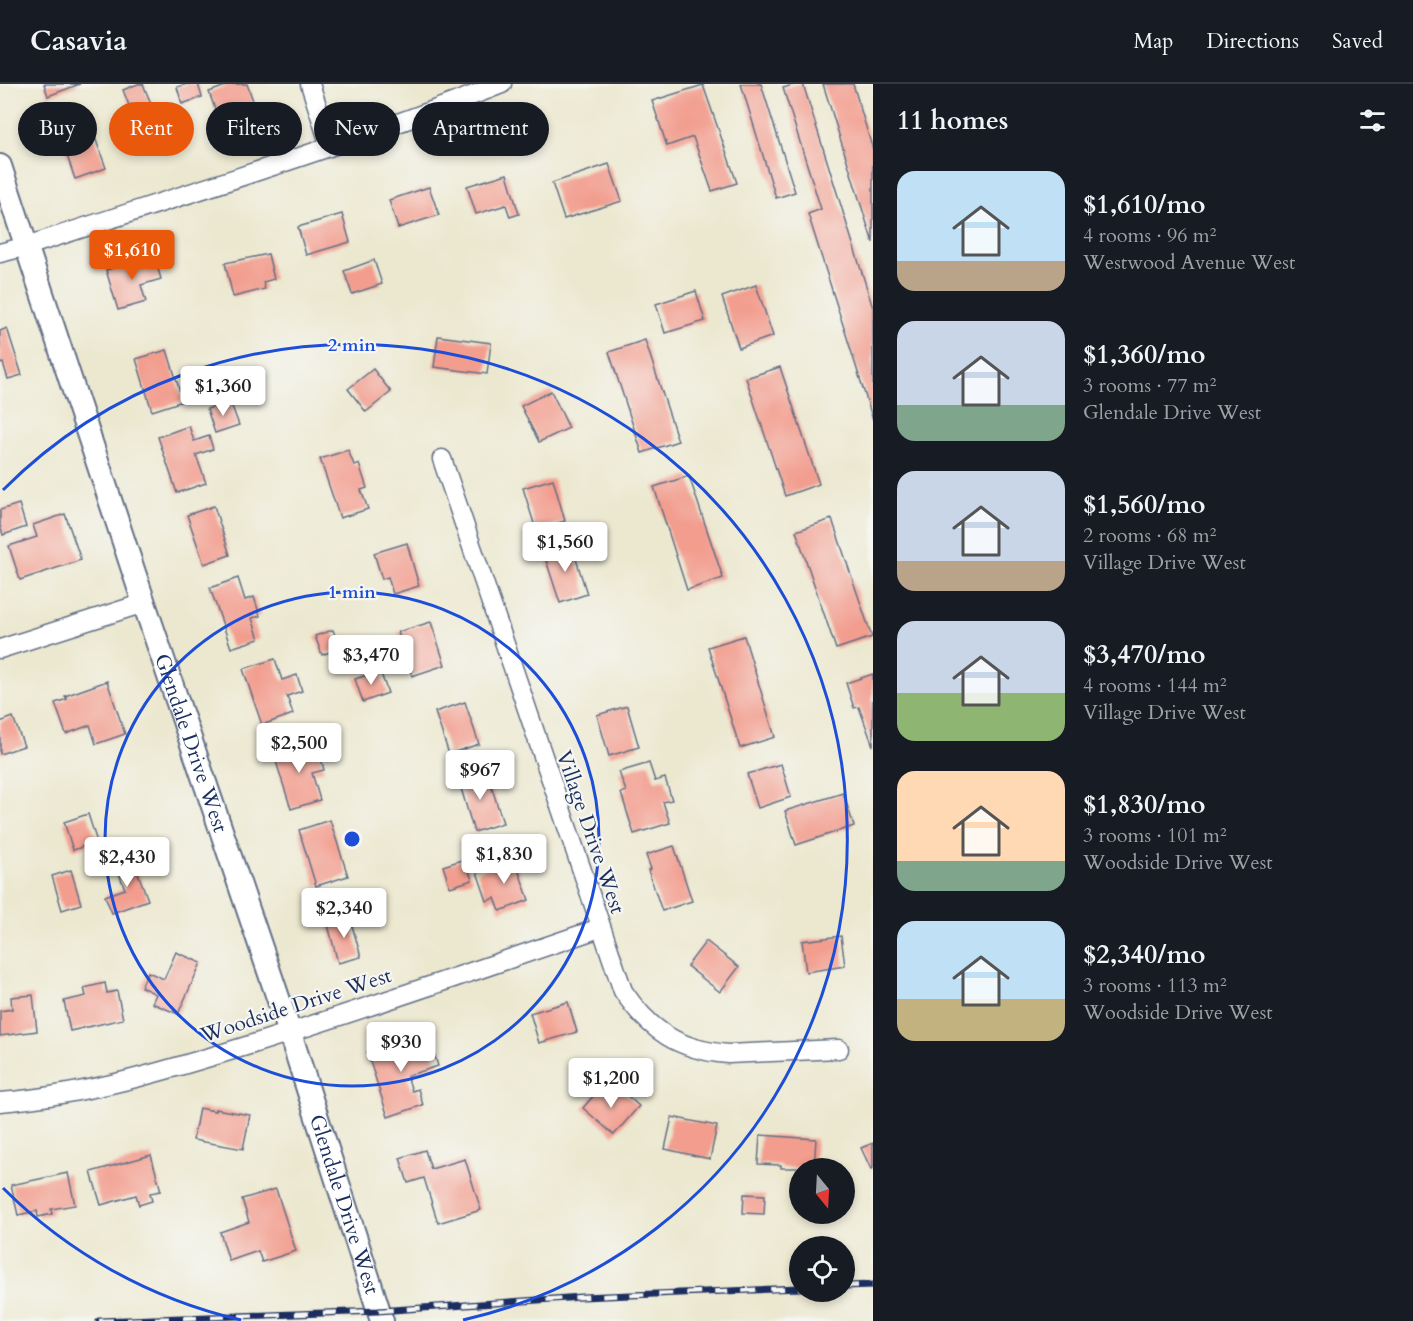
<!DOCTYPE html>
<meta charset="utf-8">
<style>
body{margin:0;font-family:Cardo,serif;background:#242831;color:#f1f3f6;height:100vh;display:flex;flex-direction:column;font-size:22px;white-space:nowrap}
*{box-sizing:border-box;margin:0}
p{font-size:20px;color:#9ea1a6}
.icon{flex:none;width:33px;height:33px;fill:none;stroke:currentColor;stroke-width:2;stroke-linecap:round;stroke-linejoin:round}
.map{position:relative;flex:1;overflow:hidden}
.panel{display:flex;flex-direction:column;background:#171b24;width:540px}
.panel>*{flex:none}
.banner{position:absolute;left:18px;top:18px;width:570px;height:54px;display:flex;gap:12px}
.needle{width:39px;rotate:162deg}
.tools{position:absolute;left:789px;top:1074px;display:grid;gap:12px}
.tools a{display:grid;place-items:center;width:66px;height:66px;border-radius:50%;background:#171b24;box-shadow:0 3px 9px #0003;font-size:30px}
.price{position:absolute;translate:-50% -51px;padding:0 14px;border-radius:6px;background:#fff;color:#222;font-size:20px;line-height:39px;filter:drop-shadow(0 2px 3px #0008)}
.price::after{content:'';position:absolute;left:50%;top:36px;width:18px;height:14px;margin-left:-9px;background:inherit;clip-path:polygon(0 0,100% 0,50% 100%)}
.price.active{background:#ea580c;color:#fff}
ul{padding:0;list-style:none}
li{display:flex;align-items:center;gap:18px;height:150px;padding:0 24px}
li span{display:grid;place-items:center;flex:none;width:168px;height:120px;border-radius:18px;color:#555}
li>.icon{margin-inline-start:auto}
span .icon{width:72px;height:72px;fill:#fffc;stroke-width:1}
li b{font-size:26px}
h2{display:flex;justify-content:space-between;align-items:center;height:72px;padding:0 24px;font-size:26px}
.tag{padding:0 21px;border-radius:27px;background:#171b24;box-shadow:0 3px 9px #0003;font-size:21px;line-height:54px}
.tag.active{background:#ea580c;color:#fff}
header{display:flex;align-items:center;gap:36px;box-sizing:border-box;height:84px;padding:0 30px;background:#171b24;border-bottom:2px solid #363941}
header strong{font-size:28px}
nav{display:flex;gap:33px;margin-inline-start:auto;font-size:21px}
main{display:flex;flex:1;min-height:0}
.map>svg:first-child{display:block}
.building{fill:#f29d8e}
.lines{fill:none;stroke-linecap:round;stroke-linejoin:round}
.minor-casing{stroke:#647086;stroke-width:21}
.tertiary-casing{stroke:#647086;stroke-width:26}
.minor{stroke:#fff;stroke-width:18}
.tertiary{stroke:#fff;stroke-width:22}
.rail-casing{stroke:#1b2f5e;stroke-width:7}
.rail{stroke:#f6f6f2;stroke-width:4.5;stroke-dasharray:14;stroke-linecap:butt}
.ring{fill:none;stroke:#1d4ed8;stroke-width:3}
.labels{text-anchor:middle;stroke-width:4.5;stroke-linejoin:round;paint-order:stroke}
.street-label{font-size:21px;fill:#1b2f5e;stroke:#f6f6f2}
.centre{fill:#1d4ed8;stroke:#f6f6f2;stroke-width:3}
.ring-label{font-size:18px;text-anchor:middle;font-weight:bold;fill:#1d4ed8;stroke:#f6f6f2;stroke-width:4.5;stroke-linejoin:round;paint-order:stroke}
</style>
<header>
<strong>Casavia</strong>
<nav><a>Map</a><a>Directions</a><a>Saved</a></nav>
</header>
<main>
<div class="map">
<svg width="873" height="1237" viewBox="0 0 873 1237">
<rect width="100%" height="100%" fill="#f6f6f2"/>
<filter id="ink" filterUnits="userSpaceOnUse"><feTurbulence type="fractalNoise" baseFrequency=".0167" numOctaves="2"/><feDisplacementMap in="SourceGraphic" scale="12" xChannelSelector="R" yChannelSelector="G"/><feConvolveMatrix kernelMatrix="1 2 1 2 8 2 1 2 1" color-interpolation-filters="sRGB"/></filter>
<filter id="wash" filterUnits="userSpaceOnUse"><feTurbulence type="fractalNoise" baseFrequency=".008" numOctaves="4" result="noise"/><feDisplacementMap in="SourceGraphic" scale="24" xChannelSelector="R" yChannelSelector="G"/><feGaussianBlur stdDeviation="1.35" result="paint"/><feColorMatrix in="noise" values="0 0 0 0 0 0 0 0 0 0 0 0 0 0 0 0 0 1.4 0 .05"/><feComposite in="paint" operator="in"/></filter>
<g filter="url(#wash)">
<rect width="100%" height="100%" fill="#ece8d0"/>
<g id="blocks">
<g class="building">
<polygon points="44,0 80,0 48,12"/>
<polygon points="138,0 143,0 152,22 132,29 123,6"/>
<polygon points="187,0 198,0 202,13 182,20 177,3"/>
<polygon points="231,0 247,0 260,36 231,46 223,23 215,25 209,8"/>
<polygon points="741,0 761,0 795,108 776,114"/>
<polygon points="796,0 803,0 873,224 873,336 808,130 821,125 783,4"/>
<polygon points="823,0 853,0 873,66 873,159"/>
<polygon points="703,1 737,99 712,107 693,53 667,62 652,17"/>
<polygon points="88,34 106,84 75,95 58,45"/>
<polygon points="609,80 622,117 564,135 552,99"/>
<polygon points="507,90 519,130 510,133 506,121 476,130 467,102"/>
<polygon points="429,103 439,131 398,144 389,116"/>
<polygon points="342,130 350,158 306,171 298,143"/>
<polygon points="268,170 274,195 263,198 265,205 233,213 225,179"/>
<polygon points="154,171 161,195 141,201 146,218 118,226 106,186"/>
<polygon points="374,176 382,200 352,210 344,187"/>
<polygon points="756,201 773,252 739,264 722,213"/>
<polygon points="696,207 705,237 665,249 656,220"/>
<polygon points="7,244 22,291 8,295 3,279 0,280 0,247"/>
<polygon points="438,252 491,259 487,290 434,283"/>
<polygon points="645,256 678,357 642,369 609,268"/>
<polygon points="167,266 183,317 152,327 136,275"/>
<polygon points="780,283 819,400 785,412 746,294"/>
<polygon points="373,285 391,308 366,328 348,305"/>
<polygon points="551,307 569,344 539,358 521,322"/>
<polygon points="230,317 239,341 215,349 207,325"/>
<polygon points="189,342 194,357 209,352 213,365 196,371 206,399 177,409 158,353"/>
<polygon points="348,366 354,381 359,380 367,404 361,406 368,425 340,434 320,375"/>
<polygon points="689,392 723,494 687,506 654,403"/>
<polygon points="553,395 565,437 536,446 523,404"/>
<polygon points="19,420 26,443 3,451 0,442 0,426"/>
<polygon points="214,422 230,471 204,480 187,431"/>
<polygon points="65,430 81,476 20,496 9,462 37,453 33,441"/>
<polygon points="832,435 872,553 836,565 796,447"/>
<polygon points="407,459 419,502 393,510 388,493 382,495 374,469"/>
<polygon points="571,459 587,510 560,519 543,467"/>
<polygon points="238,494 245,516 254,513 260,532 252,534 259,555 231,564 210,504"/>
<polygon points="431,538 445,581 412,592 398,548"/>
<polygon points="333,546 340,564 322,571 315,552"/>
<polygon points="744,552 775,653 740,664 708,563"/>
<polygon points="275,575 282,596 297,591 302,607 287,612 293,630 262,641 243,585"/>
<polygon points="380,587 388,609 363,618 355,595"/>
<polygon points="873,590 873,662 859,623 854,624 846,599"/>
<polygon points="107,597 125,650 96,660 90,641 66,650 55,619 67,615 65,612"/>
<polygon points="465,618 479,660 449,670 435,628"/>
<polygon points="627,622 639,663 609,672 597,631"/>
<polygon points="13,633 24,662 0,670 0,638"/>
<polygon points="303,659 306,671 319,667 324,686 312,689 320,716 291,725 273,668"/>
<polygon points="649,679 655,697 665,694 672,716 663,718 670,739 634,750 621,709 626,707 619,688"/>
<polygon points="781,680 791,713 758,724 747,690"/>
<polygon points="486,685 503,739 474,748 458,694"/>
<polygon points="843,709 854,742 796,761 785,727"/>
<polygon points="88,730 97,758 73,766 64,738"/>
<polygon points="330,736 348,792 316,802 299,746"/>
<polygon points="674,762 692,817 662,827 648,786 651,785 646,771"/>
<polygon points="132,773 148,816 112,829 105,812 125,805 115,779"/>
<polygon points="514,774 529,816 500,827 495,814 487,817 477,788"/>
<polygon points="465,775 472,796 450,803 443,782"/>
<polygon points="71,786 81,820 62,826 52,792"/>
<polygon points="349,831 361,873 338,879 327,837"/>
<polygon points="841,852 845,882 806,888 802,857"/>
<polygon points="706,857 739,883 720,908 687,882"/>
<polygon points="176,868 201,879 178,930 152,919 156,910 141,903 148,888 164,895"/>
<polygon points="105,899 107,909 117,907 123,935 70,947 64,917 86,912 84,904"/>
<polygon points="33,911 37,947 0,952 0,927 12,925 11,913"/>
<polygon points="568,918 577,948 539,959 530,929"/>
<polygon points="429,953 438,982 407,992 412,1007 418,1005 423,1021 388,1033 367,968 390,961 391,965"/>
<polygon points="600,1004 612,1014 620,1005 639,1022 614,1051 583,1024"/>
<polygon points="199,1024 215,1027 215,1025 250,1031 243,1065 193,1056"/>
<polygon points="672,1033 717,1042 710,1075 665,1065"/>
<polygon points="760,1051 816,1055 814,1084 781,1084 781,1081 758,1080"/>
<polygon points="873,1059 873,1084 871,1085 861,1064"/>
<polygon points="425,1066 431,1085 465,1075 481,1126 438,1139 424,1094 408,1099 400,1074"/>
<polygon points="151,1071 161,1107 150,1109 152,1117 139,1121 136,1111 101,1121 91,1088"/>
<polygon points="68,1089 75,1121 51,1125 52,1130 38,1133 37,1127 18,1131 11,1101"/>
<polygon points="276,1105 296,1167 262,1178 258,1167 229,1177 220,1148 249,1138 242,1115"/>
<polygon points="744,1110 765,1111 764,1130 743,1129"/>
</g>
</g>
</g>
<g filter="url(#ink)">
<use href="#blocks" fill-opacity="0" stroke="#647086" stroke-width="1.5"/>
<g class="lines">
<g class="minor-casing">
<g id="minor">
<polyline points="310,0 330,62"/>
<path d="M0,169l27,-7c159,-52 320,-101 475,-162"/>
<path d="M442,375l181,532c27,40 56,59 105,63l111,-5"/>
<polyline points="0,565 144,519"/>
<path d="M0,1018c88,-7 172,-33 256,-59 115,-36 229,-76 344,-115"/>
</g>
</g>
<g class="tertiary-casing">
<g id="tertiary">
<path id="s1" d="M0,82l144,437 146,430 92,288"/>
</g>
</g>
<use href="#minor" class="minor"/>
<use href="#tertiary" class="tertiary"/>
<g class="rail-casing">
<g id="rail">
<polyline points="844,1202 873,1201"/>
<polyline points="99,1237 378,1227 582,1213 800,1204"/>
</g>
</g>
<use href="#rail" class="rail"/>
</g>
</g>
<g class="ring">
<circle cx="352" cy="755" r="247"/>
<path d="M241 1236A494 494 0 0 1 3 1104M3 406A494 494 0 1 1 463 1236"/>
</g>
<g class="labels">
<g class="street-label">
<text dy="7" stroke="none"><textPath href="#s1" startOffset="608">Glendale Drive West</textPath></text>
<text transform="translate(591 748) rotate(71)" y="7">Village Drive West</text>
<text transform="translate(296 921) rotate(-18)" y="7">Woodside Drive West</text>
<text dy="7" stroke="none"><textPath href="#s1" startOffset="1094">Glendale Drive West</textPath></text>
</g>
</g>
<circle cx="352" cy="755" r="9" class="centre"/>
<g class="ring-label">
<text x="352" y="267">2 min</text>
<text x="352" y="514">1 min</text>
</g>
</svg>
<div class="tools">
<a><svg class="needle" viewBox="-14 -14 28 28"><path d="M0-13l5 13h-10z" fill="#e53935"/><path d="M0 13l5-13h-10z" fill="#9ea1a6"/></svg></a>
<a><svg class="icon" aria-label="locate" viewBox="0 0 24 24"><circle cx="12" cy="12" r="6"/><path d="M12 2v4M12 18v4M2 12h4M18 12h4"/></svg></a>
</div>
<b class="price active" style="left:132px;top:197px">$1,610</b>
<b class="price" style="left:223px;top:333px">$1,360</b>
<b class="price" style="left:565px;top:489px">$1,560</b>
<b class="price" style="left:371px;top:602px">$3,470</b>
<b class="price" style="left:299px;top:690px">$2,500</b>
<b class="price" style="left:480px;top:717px">$967</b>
<b class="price" style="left:504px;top:801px">$1,830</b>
<b class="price" style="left:127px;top:804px">$2,430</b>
<b class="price" style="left:344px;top:855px">$2,340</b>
<b class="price" style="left:401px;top:989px">$930</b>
<b class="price" style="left:611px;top:1025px">$1,200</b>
<div class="banner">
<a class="tag">Buy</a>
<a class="tag active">Rent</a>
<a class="tag">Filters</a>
<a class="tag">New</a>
<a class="tag">Apartment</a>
</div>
</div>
<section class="panel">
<h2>11 homes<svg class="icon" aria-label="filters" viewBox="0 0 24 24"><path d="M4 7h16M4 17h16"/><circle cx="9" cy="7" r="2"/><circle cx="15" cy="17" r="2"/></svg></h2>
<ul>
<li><span style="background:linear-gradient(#bfe0f5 75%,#b9a48a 0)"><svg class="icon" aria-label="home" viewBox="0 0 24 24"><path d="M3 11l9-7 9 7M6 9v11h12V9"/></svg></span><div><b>$1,610/mo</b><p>4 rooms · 96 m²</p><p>Westwood Avenue West</p></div></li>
<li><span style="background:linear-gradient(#c9d6e8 70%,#7fa58c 0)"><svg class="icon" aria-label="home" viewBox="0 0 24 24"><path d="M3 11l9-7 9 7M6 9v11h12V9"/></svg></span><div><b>$1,360/mo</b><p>3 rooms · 77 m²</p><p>Glendale Drive West</p></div></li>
<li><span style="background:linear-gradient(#c9d6e8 75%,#b9a48a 0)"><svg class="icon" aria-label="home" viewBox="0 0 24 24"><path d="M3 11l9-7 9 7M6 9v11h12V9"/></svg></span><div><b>$1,560/mo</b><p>2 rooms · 68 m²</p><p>Village Drive West</p></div></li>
<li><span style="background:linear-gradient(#c9d6e8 60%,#8fb573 0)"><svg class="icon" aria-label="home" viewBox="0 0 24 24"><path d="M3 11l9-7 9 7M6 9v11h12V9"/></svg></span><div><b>$3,470/mo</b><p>4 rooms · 144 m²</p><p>Village Drive West</p></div></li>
<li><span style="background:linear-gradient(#ffd9b3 75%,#7fa58c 0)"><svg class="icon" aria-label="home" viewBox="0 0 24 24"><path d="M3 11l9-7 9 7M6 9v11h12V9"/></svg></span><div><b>$1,830/mo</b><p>3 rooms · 101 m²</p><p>Woodside Drive West</p></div></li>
<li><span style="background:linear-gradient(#bfe0f5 65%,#c2b280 0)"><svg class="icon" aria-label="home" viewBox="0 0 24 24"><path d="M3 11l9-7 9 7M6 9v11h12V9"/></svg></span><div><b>$2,340/mo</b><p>3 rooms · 113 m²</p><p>Woodside Drive West</p></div></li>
</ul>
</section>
</main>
